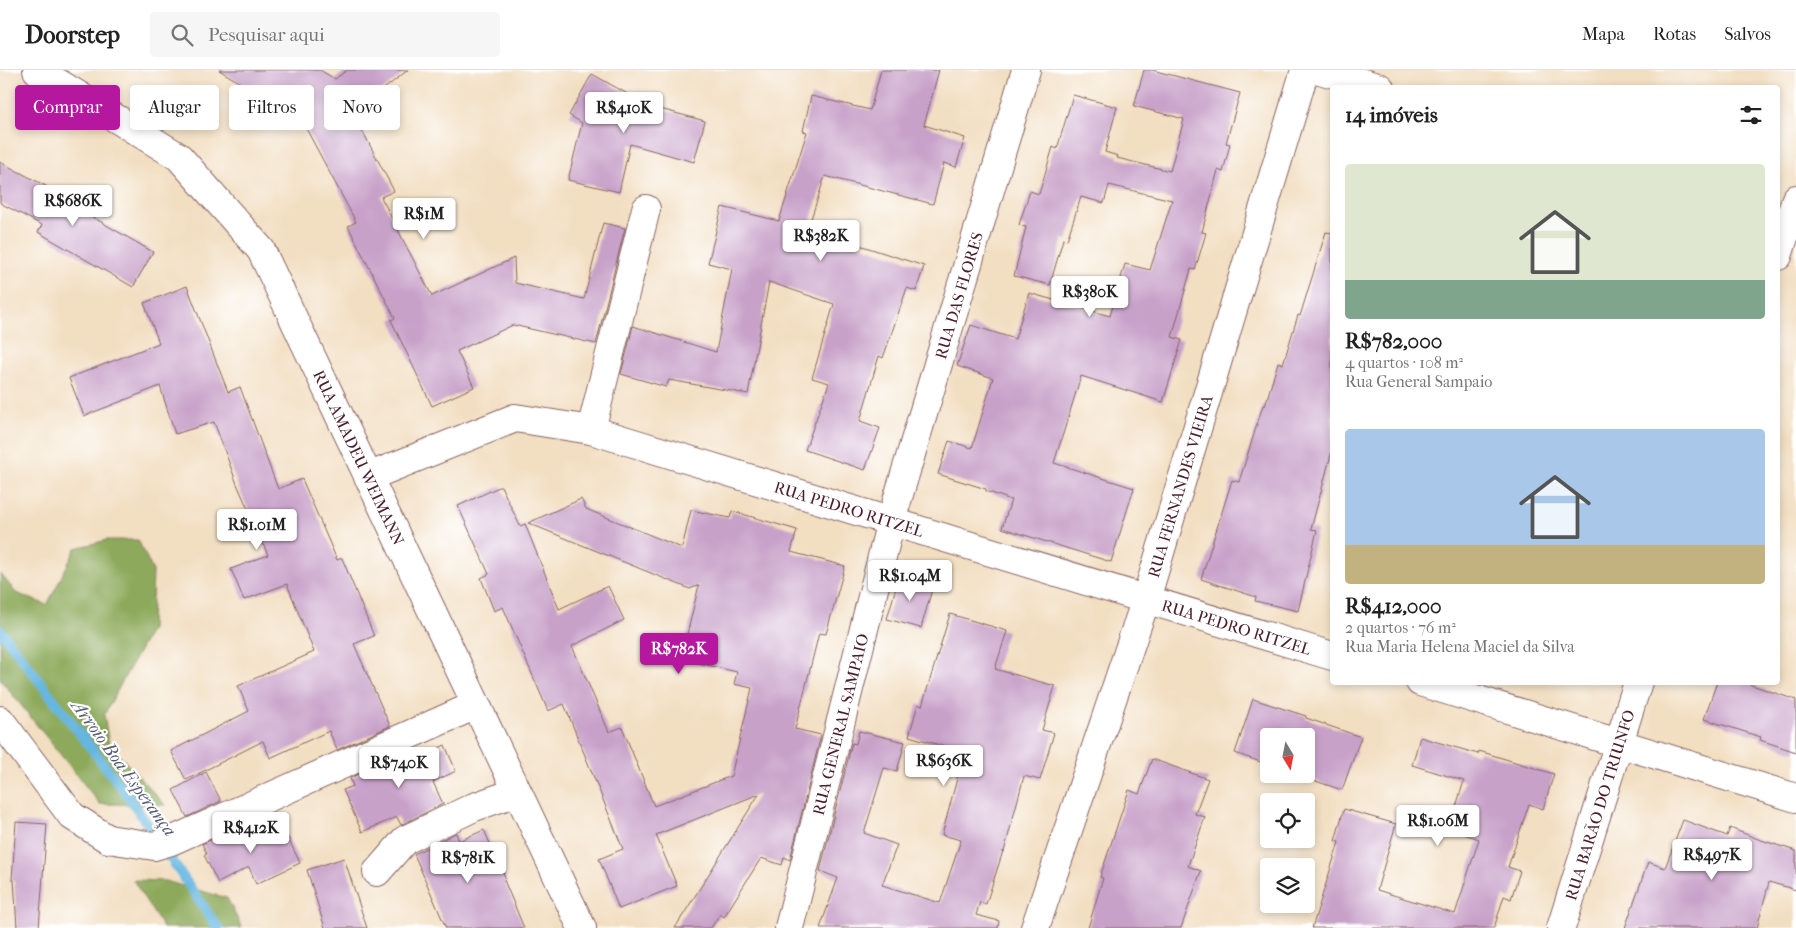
<!DOCTYPE html>
<html lang="pt">
<meta charset="utf-8">
<style>
body{margin:0;font-family:"IM FELL French Canon",serif;background:#f6f6f6;color:#222;height:100vh;display:flex;flex-direction:column;font-size:19px;white-space:nowrap}
*{box-sizing:border-box;margin:0}
p{font-size:16px;color:#767676}
.icon{flex:none;width:28px;height:28px;fill:none;stroke:currentColor;stroke-width:2;stroke-linecap:round;stroke-linejoin:round}
.map{position:relative;flex:1;overflow:hidden}
.panel{position:absolute;left:1330px;top:15px;width:450px;height:600px;display:flex;flex-direction:column;background:#fff;border-radius:5px;box-shadow:0 2px 8px #0003}
.panel>*{flex:none}
.guide{position:absolute;left:15px;top:15px;width:475px;height:45px;display:flex;gap:10px}
.needle{width:32px;rotate:170deg}
.fabs{position:absolute;left:1260px;top:658px;display:grid;gap:10px}
.fabs a{display:grid;place-items:center;width:55px;height:55px;border-radius:5px;background:#fff;box-shadow:0 2px 8px #0003;font-size:25px}
.price{position:absolute;translate:-50% -42px;padding:0 11px;border-radius:5px;background:#fff;color:#222;font-size:16px;line-height:32px;filter:drop-shadow(0 1px 2px #0008)}
.price::after{content:'';position:absolute;left:50%;top:30px;width:15px;height:11px;margin-left:-8px;background:inherit;clip-path:polygon(0 0,100% 0,50% 100%)}
.price.current{background:#b5179e;color:#fff}
ul{padding:0;list-style:none}
li{display:grid;align-content:center;gap:10px;height:265px;padding:0 15px}
li span{display:grid;place-items:center;height:155px;border-radius:5px;color:#555}
li>.icon{margin-inline-start:auto}
span .icon{width:90px;height:90px;fill:#fffc;stroke-width:1}
li b{font-size:21px}
h2{display:flex;justify-content:space-between;align-items:center;height:60px;padding:0 15px;font-size:21px}
.pill{padding:0 18px;border-radius:5px;background:#fff;box-shadow:0 2px 8px #0003;font-size:18px;line-height:45px}
.pill.current{background:#b5179e;color:#fff}
header{display:flex;align-items:center;gap:30px;box-sizing:border-box;height:70px;padding:0 25px;background:#fff;border-bottom:1px solid #e0e0e0}
header strong{font-size:24px}
nav{display:flex;gap:28px;margin-inline-start:auto;font-size:18px}
.search{width:350px;height:45px;background:#f6f6f6;display:flex;align-items:center;gap:12px;box-sizing:border-box;padding:0 18px;border-radius:5px;color:#767676;font-size:19px}
.map>svg:first-child{display:block}
.forest{fill:#8daa5c;stroke:#6c6444}
.lines{fill:none;stroke-linecap:round;stroke-linejoin:round}
.stream{stroke:#65b6e0;stroke-width:10}
.building{fill:#c8a1c9}
.minor-casing{stroke:#856260;stroke-width:30}
.minor{stroke:#fff;stroke-width:28}
.labels{text-anchor:middle;stroke-width:4.5;stroke-linejoin:round;paint-order:stroke}
.street-label{font-size:16px;fill:#4a1f2b;stroke:#fff}
.water-label{font-size:18px;font-style:italic;fill:#555b73;stroke:#fff}
</style>
<header>
<strong>Doorstep</strong>
<div class="search"><svg class="icon" aria-label="search" viewBox="0 0 24 24"><circle cx="10" cy="10" r="6"/><path d="M15 15l6 6"/></svg>Pesquisar aqui</div>
<nav><a>Mapa</a><a>Rotas</a><a>Salvos</a></nav>
</header>
<div class="map">
<svg width="1796" height="858" viewBox="0 0 1796 858">
<rect width="100%" height="100%" fill="#fff"/>
<filter id="ink" filterUnits="userSpaceOnUse"><feTurbulence type="fractalNoise" baseFrequency=".02" numOctaves="2"/><feDisplacementMap in="SourceGraphic" scale="10" xChannelSelector="R" yChannelSelector="G"/><feConvolveMatrix kernelMatrix="1 2 1 2 8 2 1 2 1" color-interpolation-filters="sRGB"/></filter>
<filter id="wash" filterUnits="userSpaceOnUse"><feTurbulence type="fractalNoise" baseFrequency=".0096" numOctaves="4" result="noise"/><feDisplacementMap in="SourceGraphic" scale="20" xChannelSelector="R" yChannelSelector="G"/><feGaussianBlur stdDeviation="1.12" result="paint"/><feColorMatrix in="noise" values="0 0 0 0 0 0 0 0 0 0 0 0 0 0 0 0 0 1.4 0 .05"/><feComposite in="paint" operator="in"/></filter>
<g filter="url(#wash)">
<rect width="100%" height="100%" fill="#f2dec1"/>
<g class="forest">
<polygon points="107,470 138,470 153,501 151,559 104,645 109,674 165,735 100,734 0,609 0,503 16,523 47,535 76,478"/>
<polygon points="133,810 165,811 227,828 242,858 163,858"/>
</g>
<g class="lines">
<polyline class="stream" points="0,560 128,726 218,858"/>
</g>
<g id="blocks">
<g class="building">
<polygon points="219,0 320,0 335,9 347,0 408,0 353,43 394,121 381,127 432,226 514,188 515,213 584,229 603,153 625,158 596,274 513,255 457,281 474,317 432,336 391,250 395,248 348,156 356,152 301,49"/>
<polygon points="881,0 939,0 924,55 965,68 956,97 944,93 933,134 825,106 807,161 847,171 924,196 916,221 907,218 883,288 879,286 860,351 880,358 865,400 805,380 829,313 812,308 834,234 769,212 748,324 669,310 666,317 621,304 633,256 716,282 732,199 708,193 722,137 779,151 807,62 803,61 811,26 870,40"/>
<polygon points="1144,0 1152,0 1240,23 1226,73 1230,74 1223,102 1218,100 1202,162 1206,163 1195,200 1191,199 1172,267 1182,270 1163,332 1081,306 1054,393 1134,418 1111,492 1002,458 1011,430 986,421 986,419 938,404 949,371 972,378 993,308 957,296 971,255 1015,269 1029,223 1110,246 1125,194 1150,200 1172,130 1109,115 1104,133 1081,127 1067,170 1063,169 1050,215 1014,206 1026,157 1019,155 1030,121 1039,124 1053,77 1057,79 1073,25 1117,37 1105,82 1118,86 1117,88 1170,101 1184,49 1134,36"/>
<polygon points="592,4 649,36 705,51 694,92 630,74 619,122 568,110 582,53 569,45"/>
<polygon points="0,92 46,116 44,119 153,182 133,217 38,162 42,155 0,133"/>
<polygon points="1326,162 1332,163 1332,381 1311,459 1317,460 1298,541 1255,531 1256,527 1201,509 1232,410 1239,412 1263,335 1265,336 1278,292 1283,294 1298,245 1300,246"/>
<polygon points="187,216 228,322 240,317 278,419 302,409 337,490 342,488 374,566 354,574 390,656 337,680 329,661 270,688 263,671 186,710 171,681 249,641 238,616 314,582 287,514 244,530 231,499 268,485 237,414 214,352 175,364 160,316 84,346 69,308 159,273 144,233"/>
<polygon points="501,416 520,456 525,454 559,539 608,516 624,550 572,576 609,662 622,657 654,736 731,706 752,618 734,614 737,602 681,589 699,515 690,519 528,453 581,429 586,439 682,478 691,440 730,448 732,441 797,460 791,482 845,496 826,564 819,563 795,659 821,665 790,790 784,787 782,795 761,788 724,847 720,844 711,858 675,858 759,724 656,765 677,816 619,839 599,789 623,779 564,634 548,641 503,537 494,541 481,508 489,504 458,436"/>
<polygon points="899,507 933,516 921,558 887,549"/>
<polygon points="950,544 1007,561 995,599 1055,616 1042,660 1054,663 1040,710 1024,706 1004,782 1003,781 986,834 980,832 976,845 999,851 998,858 820,858 838,808 820,801 852,673 856,674 859,661 905,672 897,701 884,698 864,763 897,775 882,815 940,833 961,770 942,765 964,682 909,666 918,634 922,636"/>
<polygon points="1717,612 1743,612 1796,630 1796,682 1760,670 1761,667 1704,649"/>
<polygon points="1253,629 1306,646 1306,648 1361,667 1342,720 1295,704 1306,704 1306,666 1269,666 1269,695 1235,683"/>
<polygon points="1420,667 1478,684 1479,681 1554,704 1543,739 1529,734 1508,797 1520,801 1511,829 1504,826 1494,858 1312,858 1339,772 1335,771 1344,739 1396,754 1377,820 1455,844 1479,769 1449,759 1464,711 1412,695"/>
<polygon points="445,675 456,701 433,712 443,734 401,755 397,747 362,762 343,720 353,716 350,708 402,685 406,693"/>
<polygon points="1152,689 1208,709 1195,744 1205,747 1188,796 1201,801 1181,858 1088,858 1103,808 1100,807 1129,720 1139,724"/>
<polygon points="206,702 221,731 187,747 173,720"/>
<polygon points="1683,750 1727,766 1730,758 1758,769 1796,781 1796,820 1769,812 1757,858 1625,858 1648,792 1665,798"/>
<polygon points="280,751 300,793 256,814 249,797 218,813 204,785 207,784 202,774 236,759 241,769"/>
<polygon points="16,752 47,754 39,858 17,858 14,810 12,810"/>
<polygon points="484,760 506,809 504,810 524,858 446,858 414,784 456,763 459,771"/>
<polygon points="344,788 367,858 325,858 307,800"/>
</g>
</g>
</g>
<g filter="url(#ink)">
<use href="#blocks" fill-opacity="0" stroke="#856260" stroke-width="1"/>
<g class="lines">
<g class="minor-casing">
<g id="minor">
<path id="s1" d="M37,0l142,87 82,93 321,678"/>
<polyline points="1320,0 1380,18"/>
<polyline points="1778,186 1796,129"/>
<polyline points="591,360 646,139"/>
<path id="s2" d="M368,407l147,-59 76,12 741,226"/>
<polyline points="1420,612 1796,728"/>
<polyline points="0,650 72,746 108,769 154,776 171,771 476,635"/>
<polyline points="377,802 405,770 474,737 517,722"/>
<path id="s3" d="M789,858l102,-407 135,-451"/>
<path id="s4" d="M1035,858l111,-329 159,-529"/>
<path id="s5" d="M1561,858l77,-246"/>
</g>
</g>
<use href="#minor" class="minor"/>
</g>
</g>
<g class="labels">
<g class="street-label">
<text dy="6" stroke="none"><textPath href="#s3" startOffset="655">RUA DAS FLORES</textPath></text>
<text dy="6" stroke="none"><textPath href="#s1" startOffset="520">RUA AMADEU WEIMANN</textPath></text>
<text dy="6" stroke="none"><textPath href="#s4" startOffset="465">RUA FERNANDES VIEIRA</textPath></text>
<text dy="6" stroke="none"><textPath href="#s2" startOffset="505">RUA PEDRO RITZEL</textPath></text>
<text dy="6" stroke="none"><textPath href="#s2" startOffset="910">RUA PEDRO RITZEL</textPath></text>
<text dy="6" stroke="none"><textPath href="#s3" startOffset="210">RUA GENERAL SAMPAIO</textPath></text>
<text dy="6" stroke="none"><textPath href="#s5" startOffset="129">RUA BARÃO DO TRIUNFO</textPath></text>
</g>
<g class="water-label">
<text transform="translate(124 698) rotate(54)" y="6">Arroio Boa Esperança</text>
</g>
</g>
</svg>
<div class="fabs">
<a><svg class="needle" viewBox="-14 -14 28 28"><path d="M0-13l5 13h-10z" fill="#e53935"/><path d="M0 13l5-13h-10z" fill="#767676"/></svg></a>
<a><svg class="icon" aria-label="locate" viewBox="0 0 24 24"><circle cx="12" cy="12" r="6"/><path d="M12 2v4M12 18v4M2 12h4M18 12h4"/></svg></a>
<a><svg class="icon" aria-label="layers" viewBox="0 0 24 24"><path d="M12 4l9 5-9 5-9-5zM3 14l9 5 9-5"/></svg></a>
</div>
<b class="price" style="left:624px;top:64px">R$410K</b>
<b class="price" style="left:73px;top:157px">R$686K</b>
<b class="price" style="left:424px;top:170px">R$1M</b>
<b class="price" style="left:821px;top:192px">R$382K</b>
<b class="price" style="left:1090px;top:248px">R$380K</b>
<b class="price" style="left:257px;top:481px">R$1.01M</b>
<b class="price" style="left:910px;top:532px">R$1.04M</b>
<b class="price current" style="left:679px;top:605px">R$782K</b>
<b class="price" style="left:944px;top:717px">R$636K</b>
<b class="price" style="left:399px;top:719px">R$740K</b>
<b class="price" style="left:1438px;top:777px">R$1.06M</b>
<b class="price" style="left:251px;top:784px">R$412K</b>
<b class="price" style="left:1712px;top:811px">R$497K</b>
<b class="price" style="left:468px;top:814px">R$781K</b>
<div class="guide">
<a class="pill current">Comprar</a>
<a class="pill">Alugar</a>
<a class="pill">Filtros</a>
<a class="pill">Novo</a>
</div>
<section class="panel">
<h2>14 imóveis<svg class="icon" aria-label="filters" viewBox="0 0 24 24"><path d="M4 7h16M4 17h16"/><circle cx="9" cy="7" r="2"/><circle cx="15" cy="17" r="2"/></svg></h2>
<ul>
<li><span style="background:linear-gradient(#dfe7d0 75%,#7fa58c 0)"><svg class="icon" aria-label="home" viewBox="0 0 24 24"><path d="M3 11l9-7 9 7M6 9v11h12V9"/></svg></span><div><b>R$782,000</b><p>4 quartos · 108 m²</p><p>Rua General Sampaio</p></div></li>
<li><span style="background:linear-gradient(#a9c7e8 75%,#c2b280 0)"><svg class="icon" aria-label="home" viewBox="0 0 24 24"><path d="M3 11l9-7 9 7M6 9v11h12V9"/></svg></span><div><b>R$412,000</b><p>2 quartos · 76 m²</p><p>Rua Maria Helena Maciel da Silva</p></div></li>
</ul>
</section>
</div>
